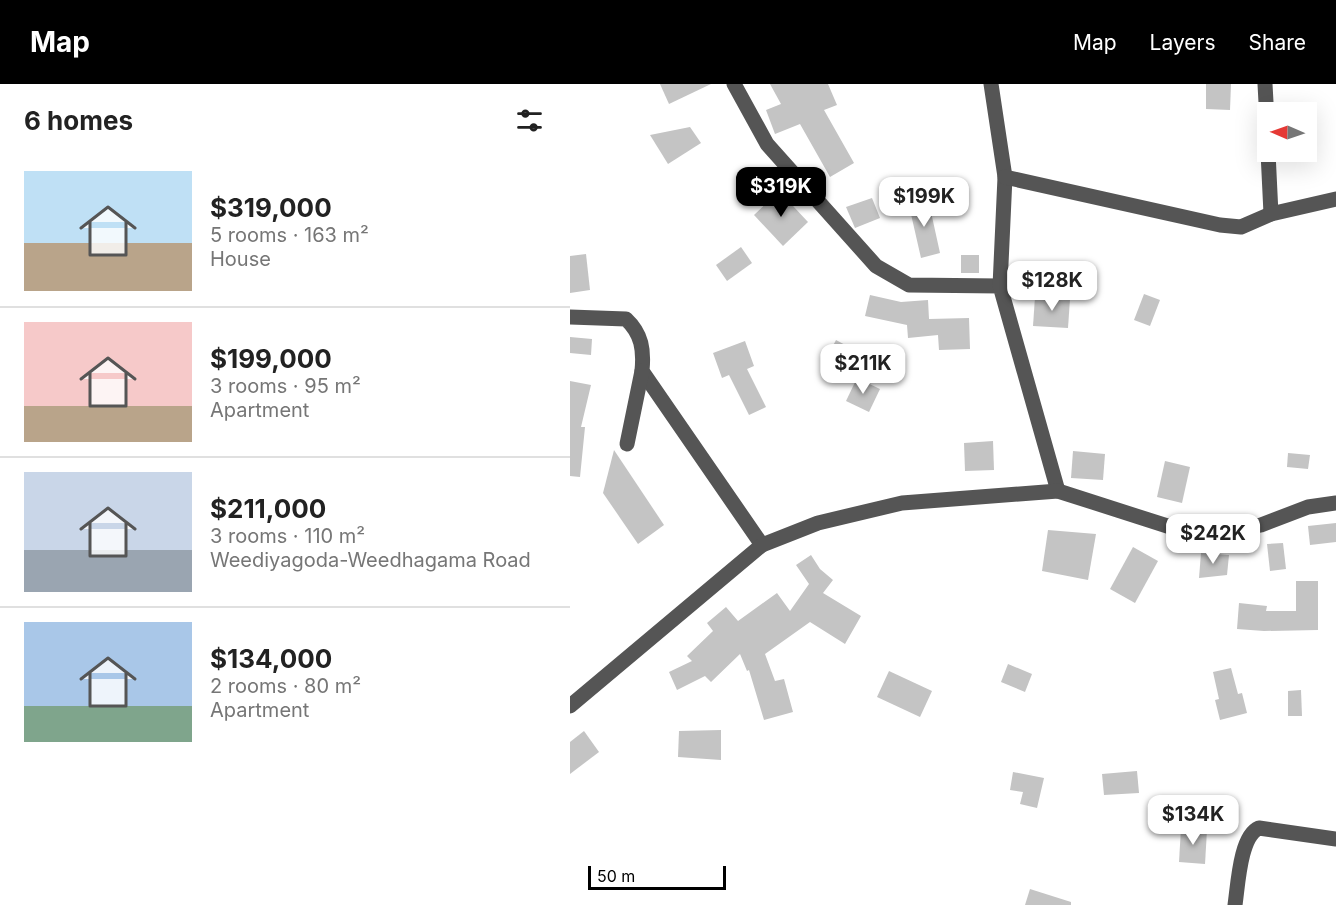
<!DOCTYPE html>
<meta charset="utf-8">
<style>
body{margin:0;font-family:Inter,sans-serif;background:#f6f6f6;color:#222;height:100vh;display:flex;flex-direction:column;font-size:22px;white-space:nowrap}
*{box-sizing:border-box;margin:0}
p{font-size:20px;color:#767676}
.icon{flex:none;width:33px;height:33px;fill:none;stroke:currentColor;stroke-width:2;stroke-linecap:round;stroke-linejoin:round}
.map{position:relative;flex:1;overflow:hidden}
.sheet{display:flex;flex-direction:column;background:#fff;width:570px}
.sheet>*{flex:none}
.needle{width:39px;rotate:272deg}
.buttons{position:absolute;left:687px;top:18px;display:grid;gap:12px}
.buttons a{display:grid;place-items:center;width:60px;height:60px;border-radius:0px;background:#fff;box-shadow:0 6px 24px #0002;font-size:30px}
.scale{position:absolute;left:18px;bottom:15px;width:138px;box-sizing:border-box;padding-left:6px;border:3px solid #000;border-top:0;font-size:16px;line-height:21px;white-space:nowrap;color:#000;-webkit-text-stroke:4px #fff;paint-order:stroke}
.price{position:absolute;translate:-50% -51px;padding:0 14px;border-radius:12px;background:#fff;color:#222;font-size:20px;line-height:39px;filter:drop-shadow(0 2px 3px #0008)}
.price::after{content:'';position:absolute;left:50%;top:36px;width:18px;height:14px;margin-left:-9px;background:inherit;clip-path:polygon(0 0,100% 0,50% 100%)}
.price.on{background:#000;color:#fff}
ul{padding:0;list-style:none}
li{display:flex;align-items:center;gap:18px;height:150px;padding:0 24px}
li+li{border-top:2px solid #e0e0e0}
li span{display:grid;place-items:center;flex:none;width:168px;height:120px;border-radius:0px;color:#555}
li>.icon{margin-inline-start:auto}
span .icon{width:72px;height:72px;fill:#fffc;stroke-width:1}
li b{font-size:26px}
h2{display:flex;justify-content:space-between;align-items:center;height:72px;padding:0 24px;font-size:26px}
header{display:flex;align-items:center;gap:36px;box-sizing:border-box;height:84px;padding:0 30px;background:#000;color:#fff}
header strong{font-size:28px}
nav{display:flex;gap:33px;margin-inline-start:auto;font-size:21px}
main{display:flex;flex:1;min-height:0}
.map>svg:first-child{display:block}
.building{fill:#c4c4c4}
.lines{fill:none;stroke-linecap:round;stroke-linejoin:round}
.minor{stroke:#555;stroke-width:15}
</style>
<header>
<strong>Map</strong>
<nav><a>Map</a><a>Layers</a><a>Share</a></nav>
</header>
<main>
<section class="sheet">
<h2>6 homes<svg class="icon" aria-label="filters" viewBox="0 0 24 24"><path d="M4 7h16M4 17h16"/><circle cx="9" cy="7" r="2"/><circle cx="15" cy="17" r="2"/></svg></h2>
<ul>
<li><span style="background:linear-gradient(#bfe0f5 60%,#b9a48a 0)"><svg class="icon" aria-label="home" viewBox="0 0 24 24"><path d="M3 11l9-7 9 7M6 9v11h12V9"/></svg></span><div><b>$319,000</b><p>5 rooms · 163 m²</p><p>House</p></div></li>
<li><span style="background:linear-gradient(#f6c9c9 70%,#b9a48a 0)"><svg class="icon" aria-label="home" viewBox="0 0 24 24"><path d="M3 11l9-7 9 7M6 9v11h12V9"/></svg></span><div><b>$199,000</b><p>3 rooms · 95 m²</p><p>Apartment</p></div></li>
<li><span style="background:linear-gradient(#c9d6e8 65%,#9aa5b1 0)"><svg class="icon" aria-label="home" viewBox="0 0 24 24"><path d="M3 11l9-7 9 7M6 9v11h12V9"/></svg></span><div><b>$211,000</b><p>3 rooms · 110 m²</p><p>Weediyagoda-Weedhagama Road</p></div></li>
<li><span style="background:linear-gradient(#a9c7e8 70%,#7fa58c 0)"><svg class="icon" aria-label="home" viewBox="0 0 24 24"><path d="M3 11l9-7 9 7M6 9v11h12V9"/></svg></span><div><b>$134,000</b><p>2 rooms · 80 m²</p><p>Apartment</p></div></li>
</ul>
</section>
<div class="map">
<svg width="766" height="821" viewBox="0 0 766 821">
<rect width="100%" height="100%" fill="#fff"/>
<g class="building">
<polygon points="90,0 141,0 99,20"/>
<polygon points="200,0 258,0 267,21 254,26 284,79 260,93 230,40 205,50 196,26 211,20"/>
<polygon points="636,0 661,0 660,26 636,25"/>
<polygon points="120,43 131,59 98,80 80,51"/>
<polygon points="209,107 238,138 213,162 184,131"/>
<polygon points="353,113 357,129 361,128 370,169 351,174 338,117"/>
<polygon points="302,114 310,134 285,144 276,123"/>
<polygon points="171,163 182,179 157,197 146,181"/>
<polygon points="16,170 20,206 0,209 0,172"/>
<rect x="391" y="171" width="18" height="18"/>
<polygon points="574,210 590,216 580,242 564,236"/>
<polygon points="300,211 331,218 358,216 359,235 399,234 400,265 369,266 368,251 338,254 337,241 295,232"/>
<polygon points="465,213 500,215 498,244 463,242"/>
<polygon points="0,253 22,255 21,271 0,269"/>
<polygon points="266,256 307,278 297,298 255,277"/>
<polygon points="175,257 184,282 177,285 196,323 179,331 159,291 152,294 143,269"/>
<polygon points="287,294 310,305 299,328 276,317"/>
<polygon points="0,297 21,301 11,343 15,343 10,393 0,392"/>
<polygon points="423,357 424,386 395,387 394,359"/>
<polygon points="44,366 94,441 68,460 33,409"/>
<polygon points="503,367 535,370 533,396 501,394"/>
<polygon points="718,369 740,371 738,385 717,383"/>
<polygon points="595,377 620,383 612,419 587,413"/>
<polygon points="766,439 766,458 740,461 738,442"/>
<polygon points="478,446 526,450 518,496 472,487"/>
<polygon points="713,459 716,485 700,487 697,460"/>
<polygon points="563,463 588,477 565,519 540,505"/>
<polygon points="631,469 659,471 657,491 629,494"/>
<polygon points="241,471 250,485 263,496 253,509 291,532 275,560 240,538 195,570 205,597 214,595 223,628 194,636 179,586 177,587 170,570 141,598 135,592 107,606 99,588 122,577 117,572 143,547 137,539 156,523 168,537 207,509 220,527 239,500 226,481"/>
<polygon points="726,497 748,497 748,546 694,547 667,545 669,519 697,522 696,527 726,527"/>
<polygon points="438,580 462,590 455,608 431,598"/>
<polygon points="661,584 668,610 672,609 677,629 650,636 645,616 649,615 643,588"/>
<polygon points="319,587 362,607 350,633 307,613"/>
<polygon points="731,606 732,632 718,632 718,607"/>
<polygon points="151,646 151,676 108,673 109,647"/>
<polygon points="14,647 29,668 0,690 0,658"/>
<polygon points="567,687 569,709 534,711 532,690"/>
<polygon points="443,688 474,694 467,724 450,720 453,708 440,706"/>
<polygon points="611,744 637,746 635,780 609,778"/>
<polygon points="460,805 501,818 501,821 455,821"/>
</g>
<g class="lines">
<g class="minor">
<polyline points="164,0 197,60 306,182 339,201 430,202 488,407"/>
<polyline points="421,0 435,93 430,202"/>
<polyline points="695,0 698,55"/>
<polyline points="698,68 701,130"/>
<polyline points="435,93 650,141 671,143 701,130 766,115"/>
<path d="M0,233l56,2c16,15 18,31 16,52l120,174"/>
<polyline points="57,360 72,287"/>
<polyline points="0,622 192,461 248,439 332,419 488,407 613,447 646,450 691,441 738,423 766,419"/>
<path d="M665,821c3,-20 5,-69 24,-77l77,11"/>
</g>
</g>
</svg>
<div class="buttons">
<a><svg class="needle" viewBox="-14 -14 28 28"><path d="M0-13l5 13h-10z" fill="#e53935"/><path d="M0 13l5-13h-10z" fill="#767676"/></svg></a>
</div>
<div class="scale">50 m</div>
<b class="price on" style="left:211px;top:134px">$319K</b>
<b class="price" style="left:354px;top:144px">$199K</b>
<b class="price" style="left:482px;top:228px">$128K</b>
<b class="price" style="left:293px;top:311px">$211K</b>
<b class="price" style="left:643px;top:481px">$242K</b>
<b class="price" style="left:623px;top:762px">$134K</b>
</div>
</main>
